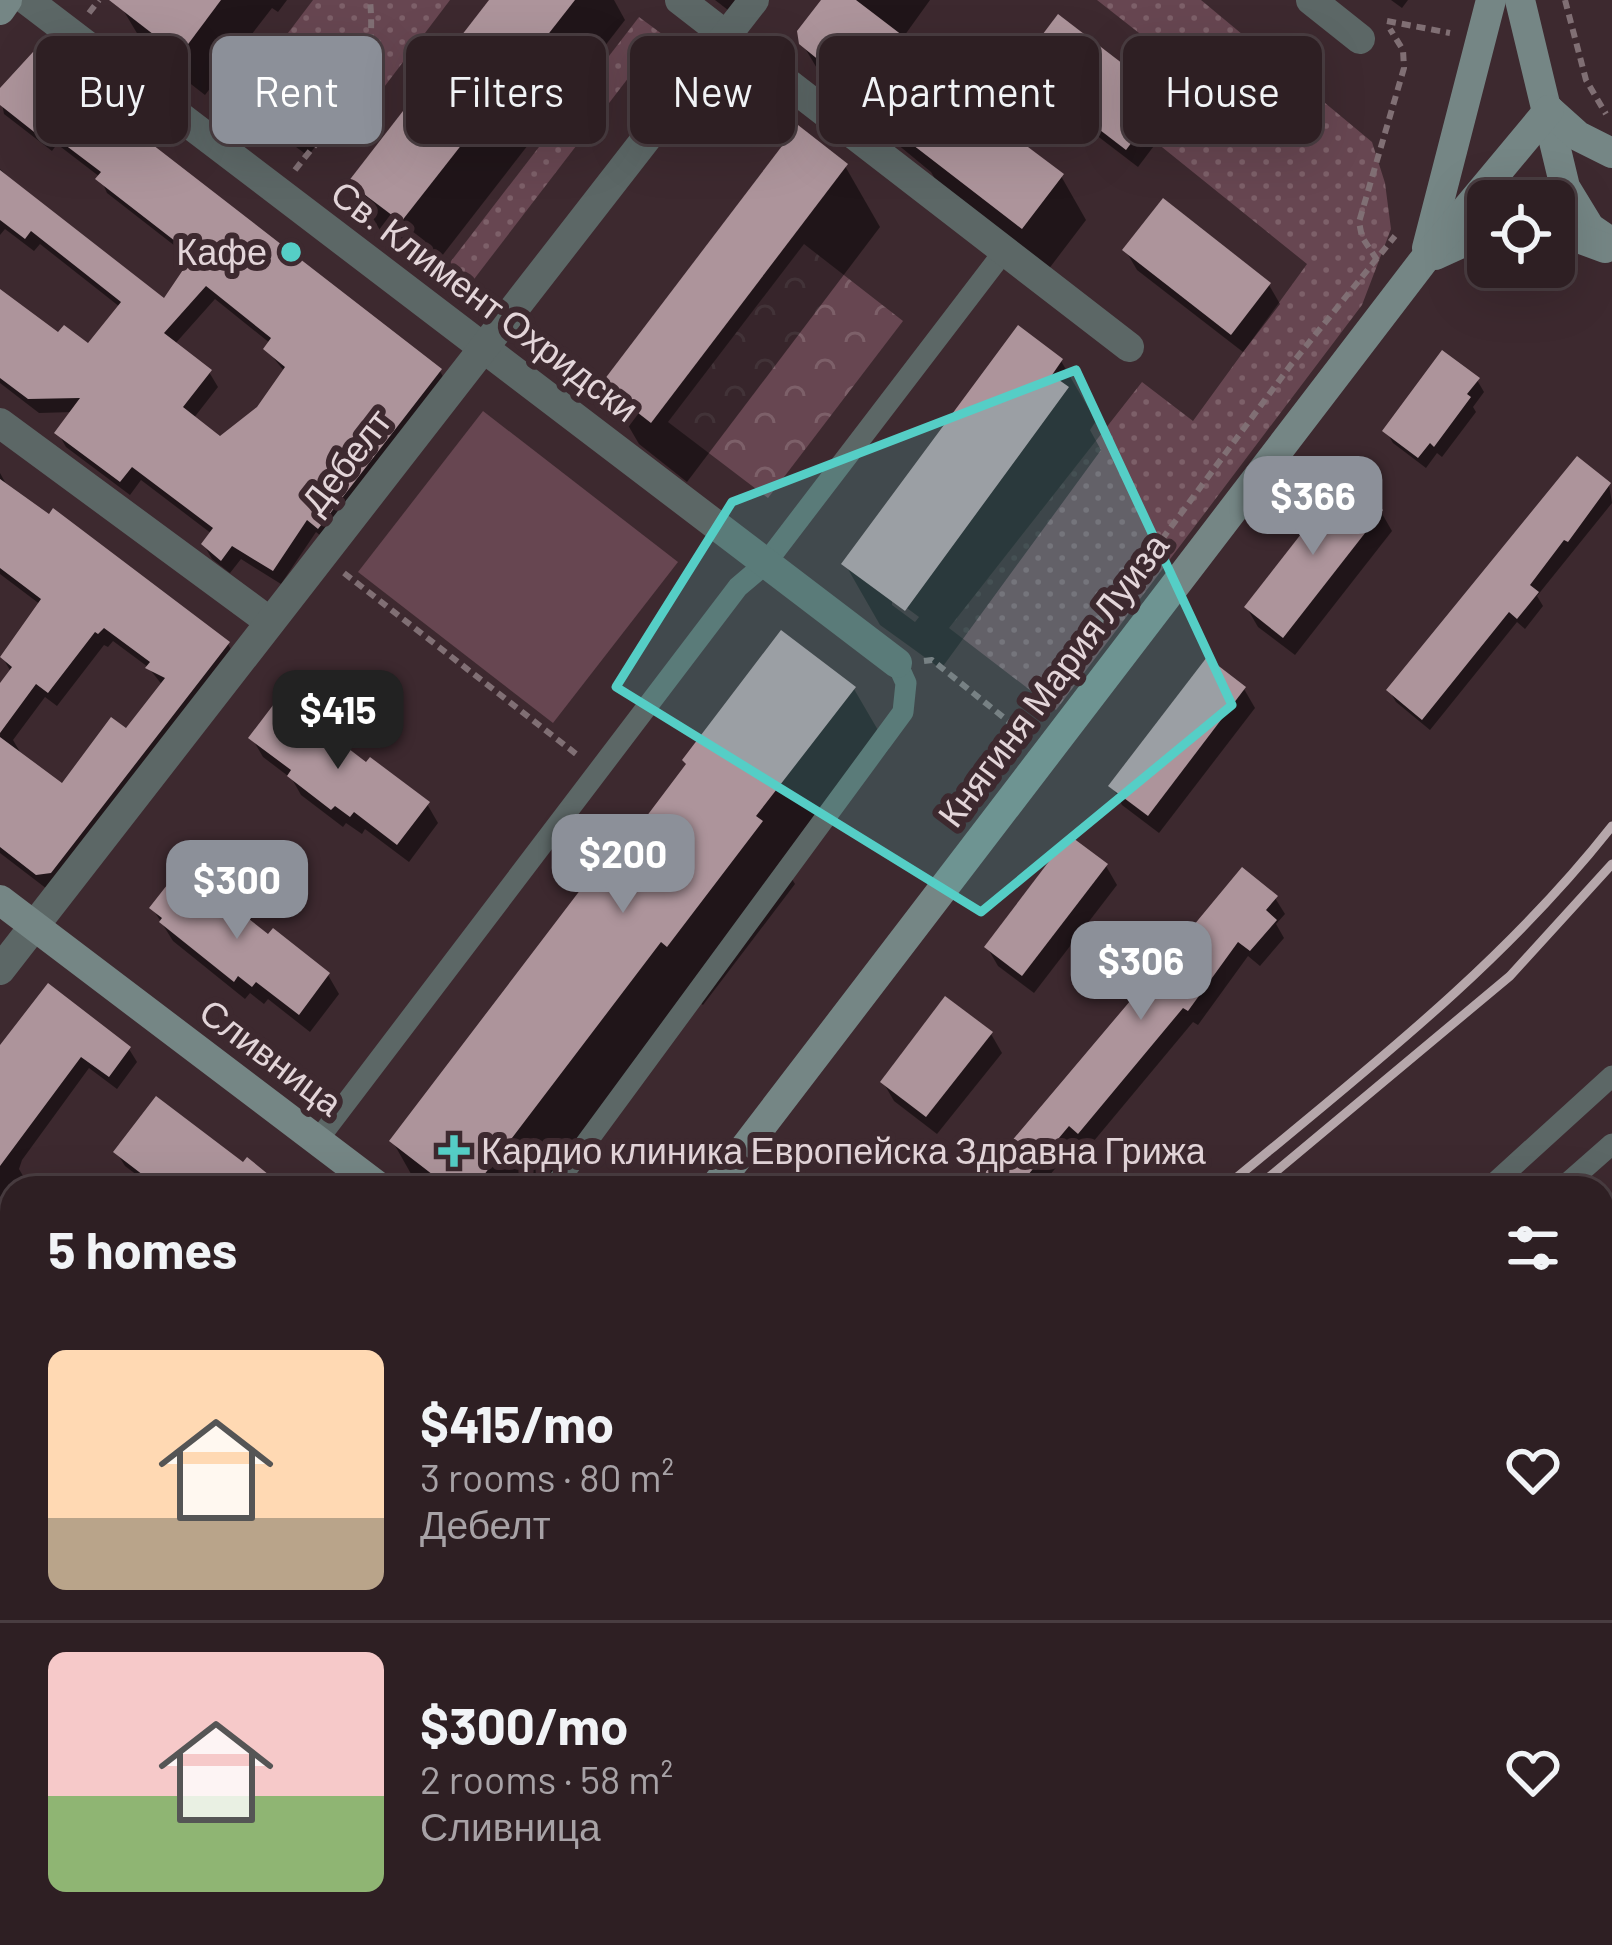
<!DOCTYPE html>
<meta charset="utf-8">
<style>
body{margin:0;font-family:Barlow,sans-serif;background:#36272b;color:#f1f3f6;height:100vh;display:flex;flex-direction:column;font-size:45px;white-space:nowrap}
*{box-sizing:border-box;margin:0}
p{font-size:39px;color:#a7a2a6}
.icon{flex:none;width:66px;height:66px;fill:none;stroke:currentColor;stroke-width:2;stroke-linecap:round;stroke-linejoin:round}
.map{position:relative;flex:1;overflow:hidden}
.sheet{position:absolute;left:0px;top:1176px;width:1614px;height:771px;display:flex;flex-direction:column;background:#2e1f23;border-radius:36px 36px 0 0;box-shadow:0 12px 48px #0002,0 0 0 3px #493d41}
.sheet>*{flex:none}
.hud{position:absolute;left:36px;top:36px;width:1542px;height:108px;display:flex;gap:24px}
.fabs{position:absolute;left:1467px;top:180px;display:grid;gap:24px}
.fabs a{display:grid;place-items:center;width:108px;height:108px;border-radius:18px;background:#2e1f23;box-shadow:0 12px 48px #0002,0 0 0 3px #493d41;font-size:60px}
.price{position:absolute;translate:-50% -102px;padding:0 27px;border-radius:24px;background:#8c9099;color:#fff;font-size:39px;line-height:78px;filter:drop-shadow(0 3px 6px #0008)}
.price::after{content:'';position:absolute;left:50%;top:72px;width:36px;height:27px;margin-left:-18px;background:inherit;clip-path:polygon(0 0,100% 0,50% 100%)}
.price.active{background:#222;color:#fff}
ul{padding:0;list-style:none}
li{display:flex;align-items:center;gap:36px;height:300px;padding:0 48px}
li+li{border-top:3px solid #493d41}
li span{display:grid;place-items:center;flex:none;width:336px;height:240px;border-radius:18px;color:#555}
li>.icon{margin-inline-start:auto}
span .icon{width:144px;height:144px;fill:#fffc;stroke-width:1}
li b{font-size:51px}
h2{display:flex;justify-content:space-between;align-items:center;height:144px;padding:0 48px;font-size:51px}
.tag{padding:0 42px;border-radius:18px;background:#2e1f23;box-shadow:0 12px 48px #0002,0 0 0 3px #493d41;font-size:42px;line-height:108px}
.tag.active{background:#8c9099;color:#fff}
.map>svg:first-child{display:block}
.grass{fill:url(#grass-dots)}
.forest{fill:url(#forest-crowns)}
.pitch{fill:#674651}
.shadow{fill:#0007;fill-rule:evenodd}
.building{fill:#ad949b;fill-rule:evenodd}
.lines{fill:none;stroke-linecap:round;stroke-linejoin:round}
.path{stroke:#806f74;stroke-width:6;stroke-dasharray:9 6;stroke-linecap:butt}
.lane{stroke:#5c6766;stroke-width:21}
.street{stroke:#5c6766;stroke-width:30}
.secondary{stroke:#758685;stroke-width:30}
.rail{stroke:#b6a7ab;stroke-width:9}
.marked{fill:#55cec6;fill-opacity:0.2;stroke:#55cec6;stroke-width:9;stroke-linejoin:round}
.poi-dot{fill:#55cec6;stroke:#3d292f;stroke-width:4.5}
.labels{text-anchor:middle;stroke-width:12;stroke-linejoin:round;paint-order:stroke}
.poi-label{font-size:36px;fill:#e3d5d9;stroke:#3d292f;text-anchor:end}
.street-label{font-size:36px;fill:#e3d5d9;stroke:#3d292f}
</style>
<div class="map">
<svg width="1612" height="1945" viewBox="0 0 1612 1945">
<defs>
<pattern id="grass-dots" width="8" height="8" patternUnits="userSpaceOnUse" patternTransform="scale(3)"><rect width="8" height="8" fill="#674651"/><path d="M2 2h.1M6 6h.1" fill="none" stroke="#7d6069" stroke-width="1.8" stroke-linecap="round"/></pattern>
<pattern id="forest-crowns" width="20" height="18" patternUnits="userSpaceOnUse" patternTransform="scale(3)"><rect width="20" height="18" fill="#674651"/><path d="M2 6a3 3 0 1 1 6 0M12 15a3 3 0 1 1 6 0" fill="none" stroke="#7d6069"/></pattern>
</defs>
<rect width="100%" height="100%" fill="#3d292f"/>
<g class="grass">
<polygon points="313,0 450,0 350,132 263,66"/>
<polygon points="1097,0 1201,0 1372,142 1385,183 1391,229 1362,305 1056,710 949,628 1142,382 1193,421 1307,264 1147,135 1190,73"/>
<polygon points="639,17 662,34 468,287 445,269"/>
<polygon points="1612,1775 1612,1945 1443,1945 1453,1935 1602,1935 1602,1785"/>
</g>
<polygon class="forest" points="804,244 903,321 768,498 668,422"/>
<polygon class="pitch" points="483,411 678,562 553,723 358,572"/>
<g class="shadow">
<polygon points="128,0 287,0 278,12 272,8 205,95 147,50 122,8"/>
<polygon points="493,0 614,0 625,20 431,270 381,232 352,182"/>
<polygon points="715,0 749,0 737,17"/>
<polygon points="825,0 930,0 902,39 950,76 966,104 1061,176 1086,220 1048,270 941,189 931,172 828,87 802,43"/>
<polygon points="1391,0 1408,0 1402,8"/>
<polygon points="1021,67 1164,99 1175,118 1138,167 1032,86"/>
<path d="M0,93l440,278 8,15 -121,155 -11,-9 -35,52 -40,-25 -11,14 -18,-14 -8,-14 8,-11 -71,-54 -11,15 -64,-48 -8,-14 15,-21 -34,1 -39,-30v-74l89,38 31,-40 -80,-63 -6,7 -29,-22 -5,6v-66l17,17 147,116 29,-42 -86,-67 -7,-16 -43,-33 -5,7 -48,-37zM215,299l56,45 -4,6 18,22 -25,37 -40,30 -27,-20 25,-32 -9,-15 -35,-27z"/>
<polygon points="285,103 320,119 327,131 308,156 275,131 266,142 238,119 231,107"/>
<polygon points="845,166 880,227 687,482 639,444 604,384"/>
<polygon points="1126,251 1269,285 1280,304 1243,352 1137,270"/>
<path d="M1061,361l35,60 -6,9 11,20 -160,219 -61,-44 -35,-61zM892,597l27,20 -4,5 -23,-17z"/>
<polygon points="1477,380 1484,392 1473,407 1476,412 1442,457 1437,453 1426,468 1393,443 1386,431"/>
<path d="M0,473l6,11 222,160 8,15 -189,230 -47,-36v-165l11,-16 -8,-14 38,-53 -41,-31zM113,641l35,26 15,19 -37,46 -63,55 -43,-35 -7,-12 32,-43 12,9 47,-61 4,2z"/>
<polygon points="1609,485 1612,503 1537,596 1543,606 1525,629 1517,622 1430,730 1396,702 1389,690"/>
<polygon points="1381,512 1392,531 1295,655 1258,627 1247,608"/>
<polygon points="854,689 889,749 790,876 795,884 703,1005 696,1000 554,1188 419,1188 393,1142 592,894"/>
<polygon points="1244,689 1255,708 1159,833 1122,805 1112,786"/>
<polygon points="252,738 367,766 427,804 438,823 409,862 365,829 362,834 346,823 343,827 301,795 292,779 263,757"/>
<polygon points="1106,866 1117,885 1034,993 998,966 987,947"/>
<polygon points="1275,898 1285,914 1276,924 1284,938 1260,966 1248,956 1198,1025 1193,1022 1088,1148 1079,1140 1039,1188 976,1188 1174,953"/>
<polygon points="153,909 269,938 328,975 339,994 310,1032 268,999 264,1004 250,993 245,999 173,941"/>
<polygon points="991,1034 1002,1053 937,1134 894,1101 883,1082"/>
<polygon points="129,1049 137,1062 117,1089 89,1068 22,1160 19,1169 26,1181 22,1188 12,1188 0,1208 0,1050"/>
<polygon points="117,1153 273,1188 154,1188 125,1166"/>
<polygon points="0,1273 7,1279 12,1276 12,1336 0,1328"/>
<polygon points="0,1452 12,1461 12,1572 0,1562"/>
<polygon points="0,1769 12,1786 9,1793 12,1875 0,1866"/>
<polygon points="1612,1847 1612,1945 1593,1945 1588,1935 1602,1935 1602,1855"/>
<polygon points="255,1935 306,1935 298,1945 247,1945"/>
</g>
<g class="building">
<polygon points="109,0 221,0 180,55"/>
<polygon points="489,0 575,0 401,222 348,182"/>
<polygon points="821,0 856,0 953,74 944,84 1064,174 1022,229 913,145 917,140 799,44 797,31"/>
<polygon points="1058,14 1166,97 1126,150 1018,67"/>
<path d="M33,52l409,317 -124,160 -11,-9 -34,51 -41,-25 -11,15 -20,-17 12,-16 -81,-61 -12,15 -66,-49 26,-35 -52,1 -28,-21v-89l58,43 6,-7 24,18 33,-41 -90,-71 -6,8 -25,-19v-50l164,128 29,-43 -98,-76 6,-7 -53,-40 -5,7 -43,-34v-17zM206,286l65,52 -8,11 22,18 -28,40 -37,29 -37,-29 29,-37 -48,-37z"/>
<polygon points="252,74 284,99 289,91 322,117 300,146 267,121 258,132 227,107"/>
<polygon points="798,125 848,164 651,423 601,384"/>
<polygon points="1163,198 1271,283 1231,335 1122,250"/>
<polygon points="1018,325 1063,359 1052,375 1069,387 905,611 841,564"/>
<polygon points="1442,350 1480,378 1467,394 1471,397 1434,447 1430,443 1418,458 1382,431"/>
<polygon points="1577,456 1611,483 1568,542 1564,540 1530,585 1539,592 1517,619 1509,612 1422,720 1386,690"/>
<polygon points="0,479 49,514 53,508 230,642 51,873 36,875 0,847 0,737 62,783 111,717 126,728 165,678 145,668 150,662 104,628 98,634 95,632 48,693 36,684 0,733 0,683 12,667 0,657 41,599 0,568"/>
<polygon points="1344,479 1383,510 1283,638 1244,607"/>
<polygon points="781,630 856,687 756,816 763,821 667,947 661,942 474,1188 450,1188 389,1141 584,885 591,890 686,764 682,760"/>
<polygon points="1207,657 1246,687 1148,816 1108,786"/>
<polygon points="280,696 366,762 370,757 430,802 397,845 354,812 350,817 335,806 331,810 287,776 291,770 248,738"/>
<polygon points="1069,835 1108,864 1022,976 984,947"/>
<polygon points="182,866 268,934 273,928 330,973 299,1015 256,982 252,987 238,976 234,982 159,922 162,918 149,908"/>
<polygon points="1242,867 1278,896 1266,910 1277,920 1250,951 1238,942 1188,1011 1183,1008 1078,1134 1069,1126 1017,1188 999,1188 983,1175 1147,981 1143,977 1168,945 1174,949"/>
<polygon points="48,983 131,1047 109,1077 81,1057 0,1166 0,1045"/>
<polygon points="945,996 993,1032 926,1117 880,1082"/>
<polygon points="156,1096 243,1162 247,1157 285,1188 160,1188 113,1152"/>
</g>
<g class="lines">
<g class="path">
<polyline points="1565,0 1586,80 1606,114"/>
<polyline points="89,13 99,0"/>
<polyline points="1387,21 1450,33"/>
<path d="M295,170c49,-64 83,-83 75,-170"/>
<polyline points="1377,260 1362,237 1359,222 1404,68 1403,50 1390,29"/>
<polyline points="344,573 580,757"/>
<polyline points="924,661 932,660 1023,733"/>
<polyline points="1055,684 1290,366 1395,236"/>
</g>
<g class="lane">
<polyline points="317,1141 738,587 765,564 1005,250"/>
<polyline points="553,1188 903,712 906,683 897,663"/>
<polyline points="1489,1188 1612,1076"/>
<polyline points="1562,1188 1612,1144"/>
<polyline points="1602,1648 1612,1638"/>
<polyline points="1001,1945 1004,1935"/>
<polyline points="1051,1945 1055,1935"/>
<polyline points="1317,1945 1327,1935"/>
</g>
<g class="street">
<polyline points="27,0 897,663"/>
<polyline points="680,0 1129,347"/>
<polyline points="1311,0 1360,39"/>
<polyline points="0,423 270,622"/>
<polyline points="0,970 754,0"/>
<polyline points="0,1383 12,1392"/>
<polyline points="0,1902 12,1911"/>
<polyline points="43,1935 56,1945"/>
</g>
<g class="secondary">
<polyline points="1520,0 1565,187 1590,228 1612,243"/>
<polyline points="0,10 7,0"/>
<polyline points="1549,110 1578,136 1612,153"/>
<polyline points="1554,229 1605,248"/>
<polyline points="1427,248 1491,0"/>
<polyline points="1435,255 1488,231"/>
<polyline points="0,900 380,1188"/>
<polyline points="714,1188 1424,260 1549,110"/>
<polyline points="135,1945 143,1935"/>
</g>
<g class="rail">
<path d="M1224,1188c136,-113 278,-222 388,-362"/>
<polyline points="1256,1188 1510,976 1612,864"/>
<polyline points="540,1945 548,1935"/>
<polyline points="569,1945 577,1935"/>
</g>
</g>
<path class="marked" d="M1076,370l156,335 -251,207 -365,-225 116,-185z"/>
<g class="poi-dot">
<circle cx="291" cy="252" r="12"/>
<path d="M448 1133h12v12h12v12h-12v12h-12v-12h-12v-12h12z"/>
</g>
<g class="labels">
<g class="poi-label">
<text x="267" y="265">Кафе</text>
<text x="481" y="1164" text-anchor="start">Кардио клиника Европейска Здравна Грижа</text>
</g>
<g class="street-label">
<text transform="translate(485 301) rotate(37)" y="13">Св. Климент Охридски</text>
<text transform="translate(346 461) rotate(-52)" y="13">Дебелт</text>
<text transform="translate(1053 680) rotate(-53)" y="13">Княгиня Мария Луиза</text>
<text transform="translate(271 1057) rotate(37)" y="13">Сливница</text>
</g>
</g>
</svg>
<div class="fabs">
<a><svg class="icon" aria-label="locate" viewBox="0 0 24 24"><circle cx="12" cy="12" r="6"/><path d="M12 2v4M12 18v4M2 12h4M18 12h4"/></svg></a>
</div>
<b class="price" style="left:1313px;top:558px">$366</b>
<b class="price active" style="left:338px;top:772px">$415</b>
<b class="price" style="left:623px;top:916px">$200</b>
<b class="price" style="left:237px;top:942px">$300</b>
<b class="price" style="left:1141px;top:1023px">$306</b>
<div class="hud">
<a class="tag">Buy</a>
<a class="tag active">Rent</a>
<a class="tag">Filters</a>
<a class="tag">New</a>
<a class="tag">Apartment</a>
<a class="tag">House</a>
</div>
<section class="sheet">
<h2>5 homes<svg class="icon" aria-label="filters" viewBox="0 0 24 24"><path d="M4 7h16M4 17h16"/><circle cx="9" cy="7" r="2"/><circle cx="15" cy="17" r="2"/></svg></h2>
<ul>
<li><span style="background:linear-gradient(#ffd9b3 70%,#b9a48a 0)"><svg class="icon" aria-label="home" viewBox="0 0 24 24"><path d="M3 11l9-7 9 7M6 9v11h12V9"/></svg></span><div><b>$415/mo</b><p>3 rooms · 80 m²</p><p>Дебелт</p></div><svg class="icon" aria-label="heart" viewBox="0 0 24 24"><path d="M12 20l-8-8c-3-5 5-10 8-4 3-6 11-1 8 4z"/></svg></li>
<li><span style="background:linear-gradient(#f6c9c9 60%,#8fb573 0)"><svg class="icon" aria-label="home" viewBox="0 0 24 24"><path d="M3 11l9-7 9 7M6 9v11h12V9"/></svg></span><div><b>$300/mo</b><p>2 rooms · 58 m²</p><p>Сливница</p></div><svg class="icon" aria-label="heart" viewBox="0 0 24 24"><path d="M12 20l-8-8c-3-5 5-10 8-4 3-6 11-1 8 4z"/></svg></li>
</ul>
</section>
</div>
